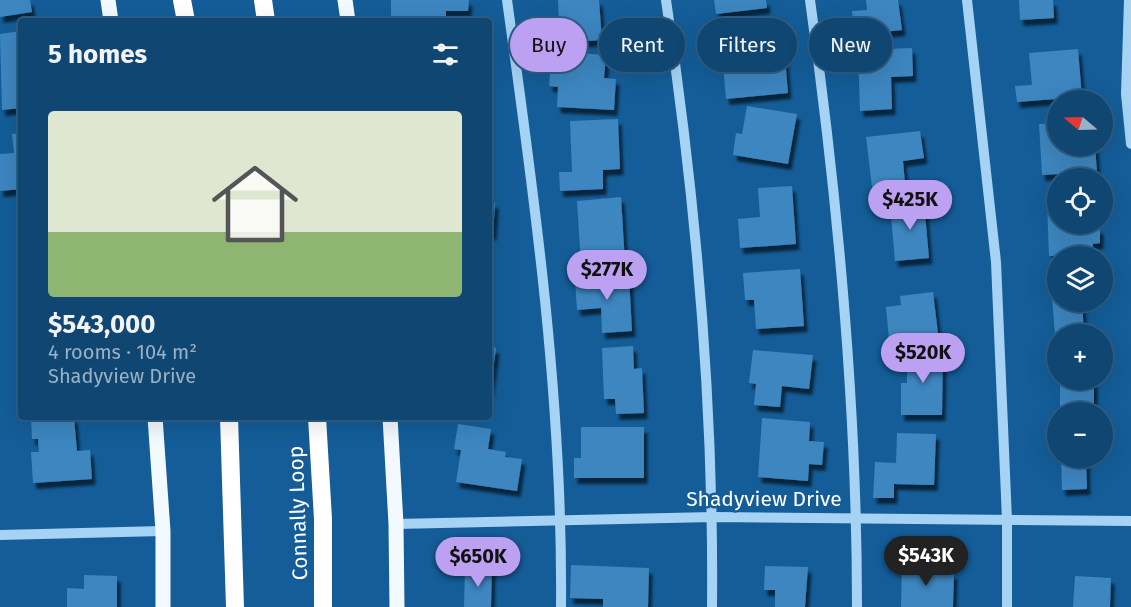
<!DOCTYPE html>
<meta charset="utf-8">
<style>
body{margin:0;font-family:"Fira Sans",sans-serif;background:#1d507a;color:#f1f3f6;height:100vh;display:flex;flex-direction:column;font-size:22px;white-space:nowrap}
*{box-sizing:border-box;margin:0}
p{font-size:20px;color:#9bb1c4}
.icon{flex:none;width:33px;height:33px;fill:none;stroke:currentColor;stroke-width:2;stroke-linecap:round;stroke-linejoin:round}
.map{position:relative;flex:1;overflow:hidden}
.details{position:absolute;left:18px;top:18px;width:474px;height:402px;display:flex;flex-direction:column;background:#0f4672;border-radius:6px;box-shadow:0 6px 24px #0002,0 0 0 2px #2f5e84}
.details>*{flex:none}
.top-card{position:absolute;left:510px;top:18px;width:531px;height:54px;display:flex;gap:12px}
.needle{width:39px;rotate:289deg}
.buttons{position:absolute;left:1047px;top:90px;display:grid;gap:12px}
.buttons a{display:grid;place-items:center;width:66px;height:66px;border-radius:50%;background:#0f4672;box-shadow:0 6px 24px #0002,0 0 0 2px #2f5e84;font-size:30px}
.price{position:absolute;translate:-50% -51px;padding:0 14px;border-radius:21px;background:#bca0f2;color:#111;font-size:20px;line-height:39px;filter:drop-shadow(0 2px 3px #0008)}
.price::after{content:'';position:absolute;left:50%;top:36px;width:18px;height:14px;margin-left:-9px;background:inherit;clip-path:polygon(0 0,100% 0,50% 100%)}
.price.active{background:#222;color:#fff}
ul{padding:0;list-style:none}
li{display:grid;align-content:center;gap:12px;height:318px;padding:0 30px}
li+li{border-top:2px solid #2f5e84}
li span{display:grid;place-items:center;height:186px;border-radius:6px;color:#555}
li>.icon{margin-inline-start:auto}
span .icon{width:108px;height:108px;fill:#fffc;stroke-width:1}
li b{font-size:26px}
h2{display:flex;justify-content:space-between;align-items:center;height:72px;padding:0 30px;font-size:26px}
.chip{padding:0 21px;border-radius:27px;background:#0f4672;box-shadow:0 6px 24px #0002,0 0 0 2px #2f5e84;font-size:21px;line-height:54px}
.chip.active{background:#bca0f2;color:#111}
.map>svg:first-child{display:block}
.building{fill:#3d86c0;filter:url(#shadow)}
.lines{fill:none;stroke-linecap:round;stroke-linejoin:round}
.minor{stroke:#a6d2f3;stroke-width:10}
.major{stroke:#f2f9ff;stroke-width:15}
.highway{stroke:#fff;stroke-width:18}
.labels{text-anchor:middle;stroke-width:5;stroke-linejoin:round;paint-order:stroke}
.street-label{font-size:21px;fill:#fff;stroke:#145d98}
</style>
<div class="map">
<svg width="1131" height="607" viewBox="0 0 1131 607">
<defs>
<filter id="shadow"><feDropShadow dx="3.5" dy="6" stdDeviation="1.5" flood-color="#0009"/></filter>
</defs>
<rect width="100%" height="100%" fill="#145d98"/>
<g class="building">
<polygon points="0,0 30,0 32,12 0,17"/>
<polygon points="391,0 469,0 468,11 446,11 446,21 391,20"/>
<polygon points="558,0 599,0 602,40 560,43"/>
<polygon points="714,0 766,0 767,8 716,14"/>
<polygon points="866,0 898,0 902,30 854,35 852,11 867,10"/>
<polygon points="1019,0 1053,0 1054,18 1020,20"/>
<polygon points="21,31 21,108 2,110 0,34"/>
<polygon points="744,40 746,62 785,58 788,93 726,99 721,42"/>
<polygon points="912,48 913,76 891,77 892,109 860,111 858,50"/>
<polygon points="1078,49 1082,97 1017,102 1015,86 1032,85 1029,53"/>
<polygon points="552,51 606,55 604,78 616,79 614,110 557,107 558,87 549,86"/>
<polygon points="747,106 797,114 788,164 733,155 736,133 742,134"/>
<polygon points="618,119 620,169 603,170 603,189 560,191 559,172 572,172 570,121"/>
<polygon points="1058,123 1058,146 1095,146 1097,172 1042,175 1039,124"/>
<polygon points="920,131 924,158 903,161 905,183 872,187 866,137"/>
<polygon points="21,133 21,189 0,191 0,154 14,153 12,134"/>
<polygon points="792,186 796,244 740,248 738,219 760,217 758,188"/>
<polygon points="621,197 625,262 581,265 577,201"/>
<polygon points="489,202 495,203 493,234 489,234"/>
<polygon points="924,202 929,258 895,261 890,205"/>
<polygon points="1047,202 1058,202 1058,224 1083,224 1083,228 1100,228 1100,243 1093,244 1093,255 1049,256"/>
<polygon points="800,269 804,326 756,329 754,300 745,300 743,273"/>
<polygon points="629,276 632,331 602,333 601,308 577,310 575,280"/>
<polygon points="1051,284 1058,284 1058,302 1082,302 1084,332 1055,335"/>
<polygon points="933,292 938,333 889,339 886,307 901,305 900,296"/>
<polygon points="633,346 634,369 642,368 644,413 616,414 615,399 604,399 602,348"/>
<polygon points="489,347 496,348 490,392 489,392"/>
<polygon points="753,350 813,355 809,389 782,386 780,407 754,405 756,384 749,383"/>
<polygon points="907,351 943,351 942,415 901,415 901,383 907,383"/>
<polygon points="1060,380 1094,380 1094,408 1060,409"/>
<polygon points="31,417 74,417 77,451 90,450 92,479 33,483 31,452 39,452 38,439 32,439"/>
<polygon points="762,418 810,422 809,441 824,442 822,465 809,464 808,481 758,477"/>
<polygon points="458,424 491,429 488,449 506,452 505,457 522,459 517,491 456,482 461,450 454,449"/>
<polygon points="581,427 644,427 644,478 574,478 574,458 581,458"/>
<polygon points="897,433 936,434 934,485 894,484 894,498 873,498 875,462 896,463"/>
<polygon points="1061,458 1086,458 1087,489 1062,490"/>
<polygon points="902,562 923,562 923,573 954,573 953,607 901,607"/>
<polygon points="571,565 649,568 648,607 603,607 603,599 570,598"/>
<polygon points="765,566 808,567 805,607 775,607 775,590 764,590"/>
<polygon points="465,568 492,568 491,607 464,607"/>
<polygon points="84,575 117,576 117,607 67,607 67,588 84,589"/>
<polygon points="1075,576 1111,578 1110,607 1073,607"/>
</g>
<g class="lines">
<g class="minor">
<path d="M507,0c28,201 56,404 54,607"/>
<path d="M666,0c30,201 48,404 46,607"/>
<path d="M810,0c28,201 47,404 47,607"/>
<polyline points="967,0 996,262 1007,520 1007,607"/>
<polyline points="1129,0 1126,94 1131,144"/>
<polyline points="396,524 713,517 1131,521"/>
<polyline points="0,535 163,531"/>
</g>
<g class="major">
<polyline points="108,0 111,21"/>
<polyline points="345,0 348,21"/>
<polyline points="155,417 163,531 163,607"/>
<polyline points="390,417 396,524 397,607"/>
</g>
<g class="highway">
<polyline points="182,0 186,21"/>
<polyline points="263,0 266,21"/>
<polyline points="229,417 235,607"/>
<polyline points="317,417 323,519 323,607"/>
</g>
</g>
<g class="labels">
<g class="street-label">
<text x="764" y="506">Shadyview Drive</text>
<text transform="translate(298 513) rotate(-92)" y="7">Connally Loop</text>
</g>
</g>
</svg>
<div class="buttons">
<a><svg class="needle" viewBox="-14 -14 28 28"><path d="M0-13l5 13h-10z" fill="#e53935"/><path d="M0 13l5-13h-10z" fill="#9bb1c4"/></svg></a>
<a><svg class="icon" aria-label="locate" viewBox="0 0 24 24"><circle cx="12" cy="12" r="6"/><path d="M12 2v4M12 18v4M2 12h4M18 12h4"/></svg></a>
<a><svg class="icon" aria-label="layers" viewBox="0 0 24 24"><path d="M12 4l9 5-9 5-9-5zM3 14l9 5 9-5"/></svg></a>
<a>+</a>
<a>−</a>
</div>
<b class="price" style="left:910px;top:231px">$425K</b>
<b class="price" style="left:607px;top:301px">$277K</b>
<b class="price" style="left:923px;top:384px">$520K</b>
<b class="price active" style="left:926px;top:587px">$543K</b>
<b class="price" style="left:478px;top:588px">$650K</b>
<div class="top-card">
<a class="chip active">Buy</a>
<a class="chip">Rent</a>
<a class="chip">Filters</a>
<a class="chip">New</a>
</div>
<section class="details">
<h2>5 homes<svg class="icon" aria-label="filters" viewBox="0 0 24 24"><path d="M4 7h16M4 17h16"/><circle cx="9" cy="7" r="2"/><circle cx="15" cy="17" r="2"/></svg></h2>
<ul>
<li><span style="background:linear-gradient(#dfe7d0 65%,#8fb573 0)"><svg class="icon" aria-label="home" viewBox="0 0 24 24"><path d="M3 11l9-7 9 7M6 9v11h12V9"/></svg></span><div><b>$543,000</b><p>4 rooms · 104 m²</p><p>Shadyview Drive</p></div></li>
</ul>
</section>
</div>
